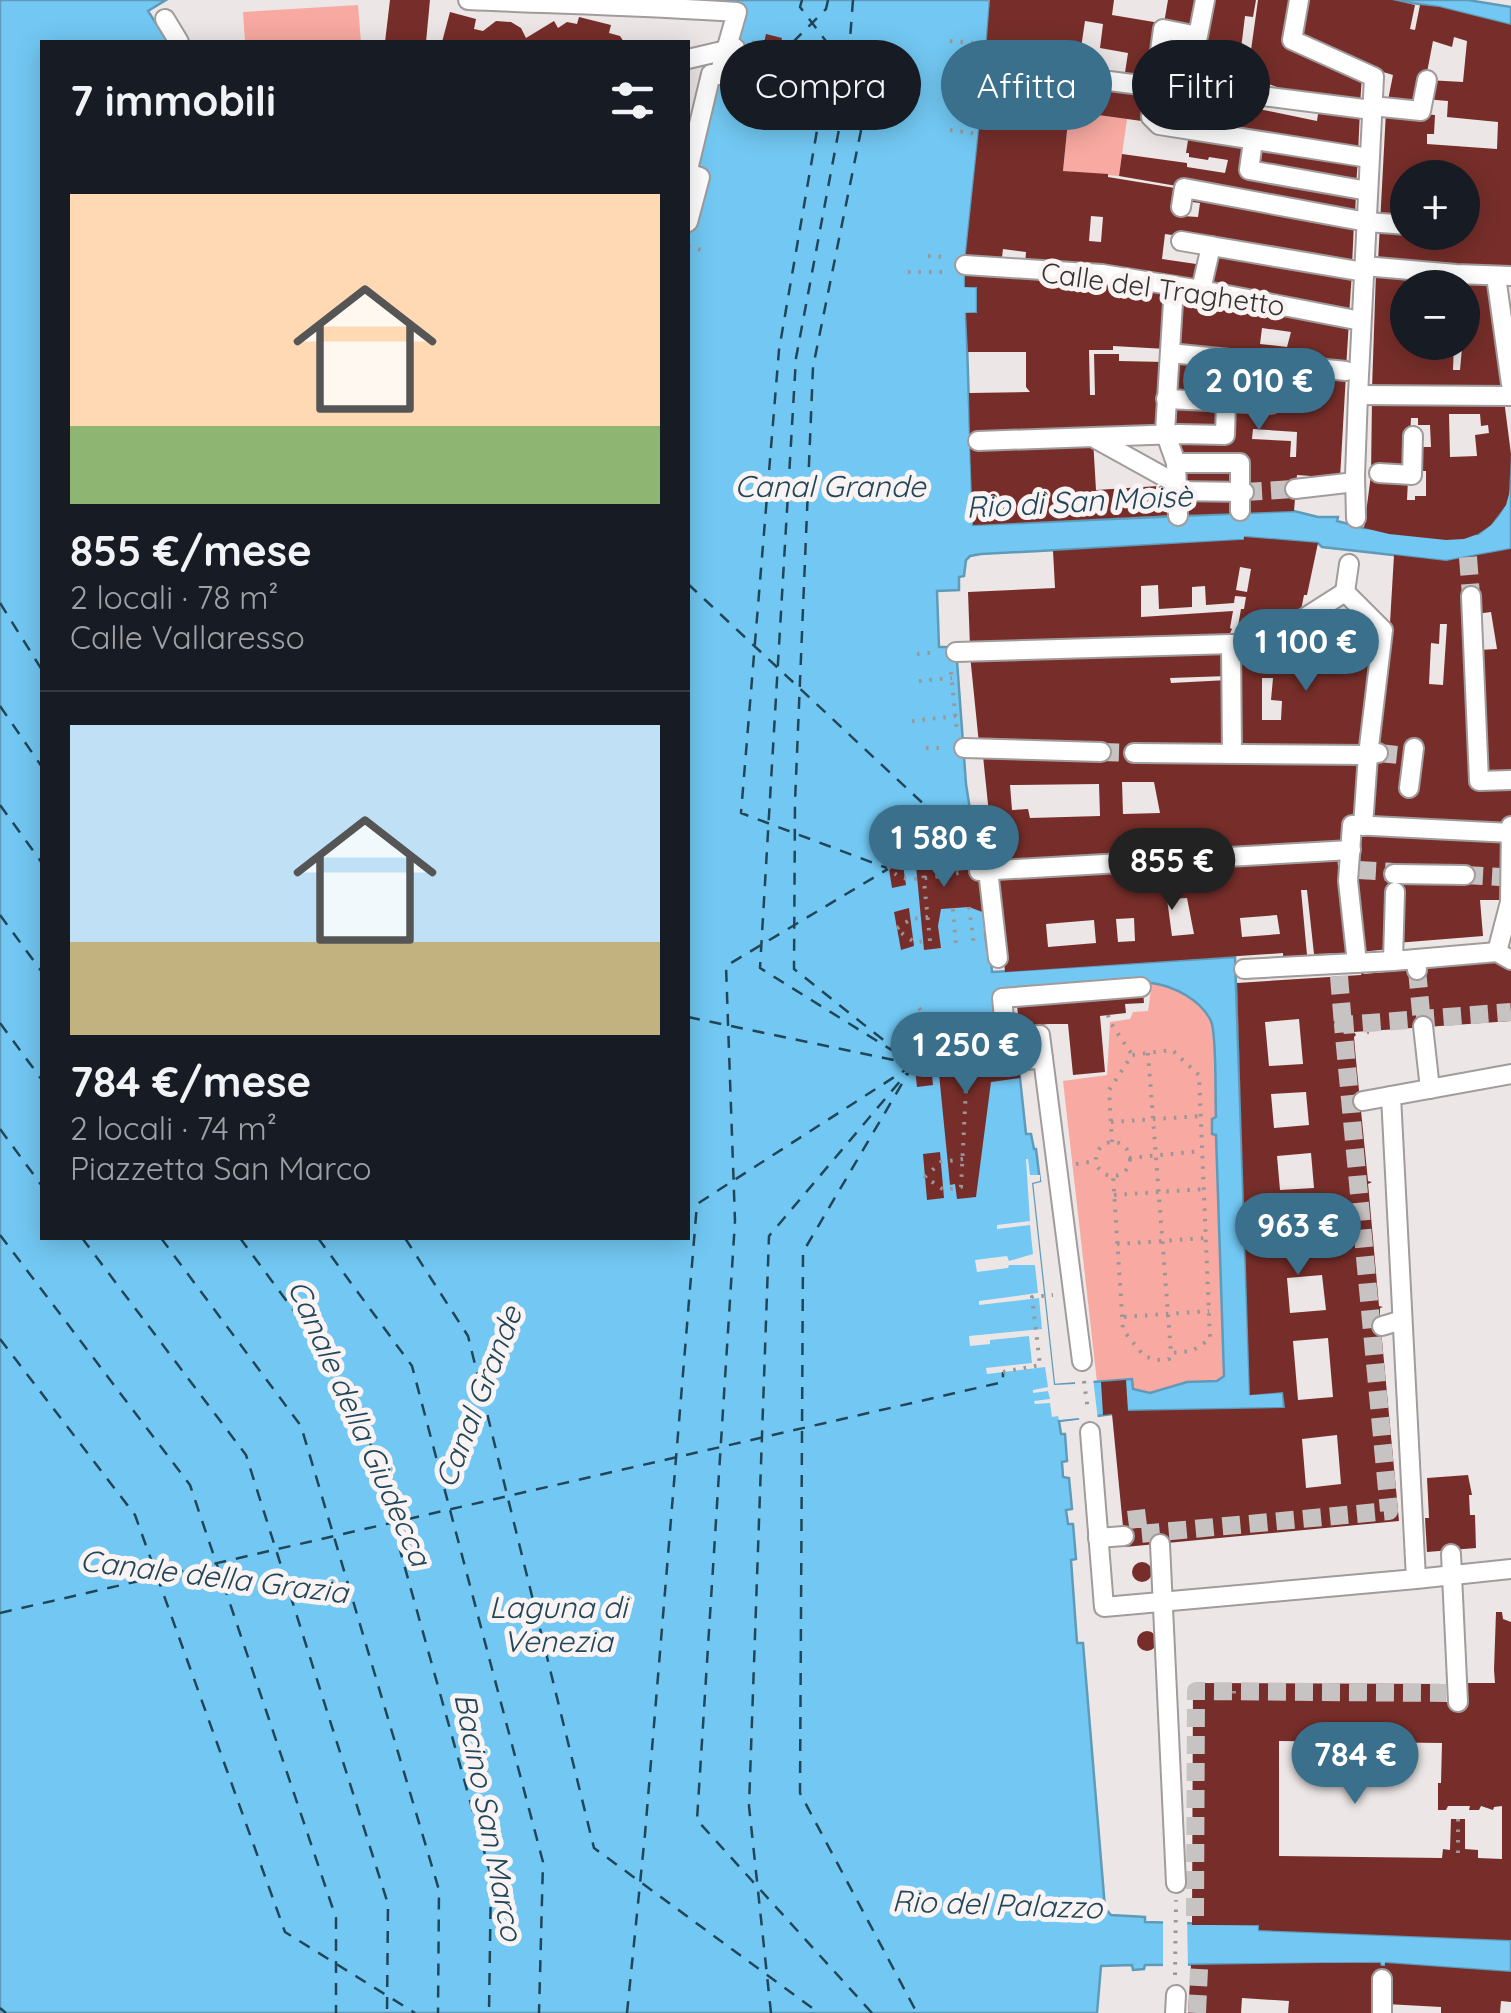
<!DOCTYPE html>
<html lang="it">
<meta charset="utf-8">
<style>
body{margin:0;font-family:Quicksand,sans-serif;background:#242831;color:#f1f3f6;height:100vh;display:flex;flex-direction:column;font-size:38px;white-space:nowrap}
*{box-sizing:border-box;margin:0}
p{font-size:32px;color:#9ea1a6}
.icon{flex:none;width:55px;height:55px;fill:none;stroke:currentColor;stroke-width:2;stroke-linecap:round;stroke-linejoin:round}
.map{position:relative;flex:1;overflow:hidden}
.details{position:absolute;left:40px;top:40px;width:650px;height:1200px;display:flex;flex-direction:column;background:#171b24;border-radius:0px;box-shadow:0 5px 25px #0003}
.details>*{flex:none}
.top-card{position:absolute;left:720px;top:40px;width:640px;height:90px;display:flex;gap:20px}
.fabs{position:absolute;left:1390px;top:160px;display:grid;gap:20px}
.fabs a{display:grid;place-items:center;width:90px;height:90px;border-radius:50%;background:#171b24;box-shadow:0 5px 25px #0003;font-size:50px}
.price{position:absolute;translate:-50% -85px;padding:0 22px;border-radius:35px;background:#3a708b;color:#fff;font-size:32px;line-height:65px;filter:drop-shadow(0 2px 5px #0008)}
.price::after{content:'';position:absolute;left:50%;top:60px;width:30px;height:22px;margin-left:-15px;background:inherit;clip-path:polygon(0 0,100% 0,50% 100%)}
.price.selected{background:#222;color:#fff}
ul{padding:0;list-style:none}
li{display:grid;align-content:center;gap:20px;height:530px;padding:0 30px}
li+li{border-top:2px solid #363941}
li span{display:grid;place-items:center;height:310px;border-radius:0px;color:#555}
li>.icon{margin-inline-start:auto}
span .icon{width:180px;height:180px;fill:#fffc;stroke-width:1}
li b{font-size:42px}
h2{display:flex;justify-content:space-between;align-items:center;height:120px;padding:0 30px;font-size:42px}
.tag{padding:0 35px;border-radius:45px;background:#171b24;box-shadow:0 5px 25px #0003;font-size:35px;line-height:90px}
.tag.selected{background:#3a708b;color:#fff}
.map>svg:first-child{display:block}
.green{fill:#f8a9a1}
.water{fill:#72c8f3;stroke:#5f9bb9;stroke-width:2.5;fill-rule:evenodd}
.pier{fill:#ece7e6}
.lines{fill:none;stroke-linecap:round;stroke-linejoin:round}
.ferry{stroke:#214659;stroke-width:2.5;stroke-dasharray:12 10;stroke-linecap:butt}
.building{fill:#772e2a;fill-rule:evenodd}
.pedestrian-tunnel{stroke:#c7c3c2;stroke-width:18;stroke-dasharray:18 9;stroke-linecap:butt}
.pedestrian-casing{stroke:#a19c9b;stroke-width:22}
.path{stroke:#9b9796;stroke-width:4;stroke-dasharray:2.5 8;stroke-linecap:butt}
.pedestrian{stroke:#fff;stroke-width:18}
.labels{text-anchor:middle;stroke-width:10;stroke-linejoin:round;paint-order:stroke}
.street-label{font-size:28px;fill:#343231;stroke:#f9f4f3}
.water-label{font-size:30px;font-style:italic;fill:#214659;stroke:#f9f4f3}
</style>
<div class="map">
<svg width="1511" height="2013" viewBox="0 0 1511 2013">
<rect width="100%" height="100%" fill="#ece7e6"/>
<g class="green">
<polygon points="358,5 361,42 245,42 243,12"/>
<polygon points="1069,111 1127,119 1119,176 1063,171"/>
<path d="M1152,983c22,4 49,16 59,38 6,14 4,77 5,96l-3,1 3,16 8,242 -7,5 -30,1 -37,11 -11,-1 -6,-4 -2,-9 -34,3 -34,-301 44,-6 3,-53 20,-3 3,-7 15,-1z"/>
</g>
<g class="water">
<path d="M0,0h166l-18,11 20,31h-126v1196h646v-1001l16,-64 -9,-3 21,-89 10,2 18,-75 -98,-8h344l-8,102 -17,161v23l12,1v26l-11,1 7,211 321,-14 24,6h20l-1,4 27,7 114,6c32,-22 31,-40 33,-76v91l-65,12 -124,-14 -4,-4 -73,-6 -1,3 -263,14 -11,2 -4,4 -2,16 -5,1v13l-22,1 2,56h17l10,137 11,71h8l1,7 1,70 -2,1 2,16h3l2,23 243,-15 15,437 33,-2 1,16 -170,3 -2,3 -53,7 2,13h4l2,27 -5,1 1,15 6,1 3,31 -6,1 2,14h5l3,35 -5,1 6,83h6l22,265 6,7 34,2v5l114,3v5l252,10v32l-125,-9 -1,3h-4l-1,-3 -235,2 -1,4 -11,1 -1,-5 -31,1 -4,47h-1097zM1152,983c22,3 49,17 59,38 6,14 4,76 5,96l-4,2v15l4,1 8,241 -7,5 -30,1 -37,11 -17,-4 -1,-10 -78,6 -22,-202 8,-2 -4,-32h-2l-3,-15h-5l-10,-93 -20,-45z"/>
<polygon points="1392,0 1468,0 1511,7 1511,25 1439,7"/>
</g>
<g class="pier">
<polygon points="1026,1159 1028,1159 1030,1175 1040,1175 1040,1181 1032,1183 1054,1385 1075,1384 1075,1379 1093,1378 1098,1420 1080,1423 1079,1418 1059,1420 1058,1416 1052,1417 1050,1403 1035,1404 1034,1401 1050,1399 1048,1391 1033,1393 1033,1390 1048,1387 1045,1367 987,1374 986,1368 1032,1363 1029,1336 990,1340 990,1344 970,1346 969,1336 1042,1329 1039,1298 979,1305 979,1301 1038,1293 1035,1265 1009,1265 1008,1268 977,1272 975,1260 1007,1256 1009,1261 1033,1254 1030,1225 997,1229 997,1225 1030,1221"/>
<polygon points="1187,1916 1188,1970 1163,1970 1163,1917"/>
</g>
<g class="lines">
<g class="ferry">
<polyline points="802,0 800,7 868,96 813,367 795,802 794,969 901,1054"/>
<polyline points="828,0 826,9 778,57 824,90 779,350 741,813 887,868"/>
<polyline points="853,0 846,92 796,358 760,968 914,1064"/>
<polyline points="688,584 945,824 957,848"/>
<polyline points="0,603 42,670"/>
<polyline points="0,706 42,767"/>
<polyline points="0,805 42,863"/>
<polyline points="0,915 42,972"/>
<polyline points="688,1017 908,1063"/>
<polyline points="0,1023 42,1080"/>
<polyline points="913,1065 803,1252 800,1793 917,2013"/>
<polyline points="0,1129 42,1186"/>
<polyline points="0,1235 190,1485 336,1918 336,2013"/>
<polyline points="82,1238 246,1455 388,1904 387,2013"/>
<polyline points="161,1238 301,1426 439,1890 438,2013"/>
<polyline points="240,1238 357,1396 491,1876 489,2013"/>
<polyline points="318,1238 412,1366 543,1862 539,2013"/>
<polyline points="405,1238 468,1336 594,1848 819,2013"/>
<polyline points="0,1339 135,1515 285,1932 415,2013"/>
<polyline points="0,1613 1003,1382 1003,1372"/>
<polyline points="0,2008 6,2013"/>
<polyline points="627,2013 645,1834 697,1204 913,1065"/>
<polyline points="771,2013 749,1806 769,1236 907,1073"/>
<polyline points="872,2013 697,1820 735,1221 726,966 888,869"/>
</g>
</g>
<g class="building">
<polygon points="390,0 430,0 426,42 385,42"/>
<path d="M990,0h124l-2,15 48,8 -9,60 -27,-4 4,-26 -28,-5 3,-24 -18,-3 -7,47 -8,-2 -1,13 84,11 -4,32 -80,-11 -6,60 45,3v3l73,12 1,27 16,1 2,-14 -16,-2 1,-11 169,32 -2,44 -132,-24 -55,-8 -3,25 41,6 -4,22 -174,-21 1,-14 -23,-3 -2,16 -36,-2 17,-161zM1091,216l12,1 -2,25 -12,-1z"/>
<polygon points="1168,0 1200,0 1195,30 1164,23"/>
<polygon points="1211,0 1256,0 1253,17 1245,16 1241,49 1228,47 1223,74 1247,79 1258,0 1294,0 1286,41 1362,75 1360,106 1321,103 1266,83 1259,109 1317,121 1319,107 1360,110 1358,154 1154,117 1166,35 1203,44"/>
<path d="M1308,0h84l23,5 -5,24 5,1 5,-25 19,2 72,18v249l-133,-12 8,-151 49,4 -1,19h-7v10l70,5 1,-27 -51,-5 1,-16 -23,-2 2,-19 36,2 4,-41 -13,-4 -2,10 -19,-6 -13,68 -33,-4 6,-30 -43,-13 -49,-22zM1408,178h54v54h-54z"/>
<polygon points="450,12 476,19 474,29 483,31 496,21 511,22 521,28 526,38 554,21 558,28 567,22 577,24 579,17 611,25 609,33 620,36 624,42 442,42"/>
<polygon points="766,34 782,38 773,76 757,72"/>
<polygon points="1189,134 1249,144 1245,172 1356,191 1355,217 1119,176 1122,154 1187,163 1187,167 1225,173 1228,160 1209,157 1208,160 1189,157 1189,153 1186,153"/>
<polygon points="1257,144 1358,159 1356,186 1253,169"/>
<polygon points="1217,247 1352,272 1349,316 1208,288"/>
<polygon points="965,268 1172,288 1166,349 1113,346 1113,350 1089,350 1090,395 1095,395 1094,354 1119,354 1119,361 1165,362 1163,432 970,439 969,393 1030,392 1026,387 1026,352 968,352 966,313 977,313 977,287 965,287"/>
<path d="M1376,272l116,13 3,56 8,50 -131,-2zM1408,288h54l1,49 -3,33h-7l1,-28h-46z"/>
<path d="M1177,289l172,32 -3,48 -175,-20zM1262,328l29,4 -4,15 -27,-3z"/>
<path d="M1171,355l175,19 -6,104 -43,-3 -3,36 -111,4 -2,-51 56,2 1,28 6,-36 -63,2 -1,-24 48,2v-33l-59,-10zM1253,429l44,3 -1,25h-6l1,-16 -39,-2z"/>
<path d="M1372,398l132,2 7,54 -2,40 -3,11 -15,20 -13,9 -14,5 -18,1 -57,-6 -25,-6 7,-53zM1449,414h31l1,12 7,-1 1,8 -14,2 2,21 -27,1zM1411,418h7v7h12l1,22h-16l-1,24h12v25h-11v4h-8z"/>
<polygon points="1169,401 1224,404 1223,433 1168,432"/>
<polygon points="1093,439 1096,490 1174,485 1175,515 973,525 970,444"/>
<path d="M1244,537l74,6 -11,52h-3l-3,15 -6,6h-3l-4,22h-52l5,-29h3l2,-12 -11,-1 -1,7 -28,2 -1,-19 -13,1v20l-33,2 -1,-24 -17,1v31l92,-6 -3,17 2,1 -4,9 -258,9 -2,-55 87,-4 -2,-37 187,-11h4zM1240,567l11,2 -4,23 -11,-2z"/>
<path d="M1511,549v227l-25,1 -7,-127 18,-1 -6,-37 -15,2 -3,169 38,2v42l-139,-7 17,-180 5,-85 52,6zM1440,624h7l-4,61 -14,-1 2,-41 8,1z"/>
<path d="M1302,627l4,1 1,4 15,1 1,-4h4l1,4 21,2 1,-4 5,1 1,3 13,2 2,-4 5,1 -12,116 -129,-3 -1,-97 65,6zM1262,678h11l-2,22 11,1 -1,19h-19z"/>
<path d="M1228,649v27l-58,2 1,5 57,-3 2,67h-57v-4h-39v15l229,1 -6,62 -9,26 -354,15 -11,-106 118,1 1,-14 -123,1 -9,-89zM1122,782h32l6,31 -37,1zM1099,784l1,32 -70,2 -2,-9 -16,1 -2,-25z"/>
<polygon points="1361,829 1504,836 1504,900 1480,900 1483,936 1396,943 1389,949 1361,952 1354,881 1360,868"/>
<polygon points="939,841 953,871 965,870 955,849 959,848 970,869 979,869 985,913 969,907 941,909 938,926 941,948 924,950 914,845 926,845 928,861 939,858 932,843"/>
<polygon points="900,846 906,885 892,888 886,850"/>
<path d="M1337,853l2,28 5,4 6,68 -36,1 -7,-64h-6l6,65 -24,2v-4l-278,19 -9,-94zM1187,898l7,36 -22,2 -5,-37zM1277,915l3,19 -38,3 -2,-19zM1134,918l1,23 -17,1 -2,-23zM1094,920l2,23 -48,4 -2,-23z"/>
<polygon points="909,908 914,946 901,950 894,912"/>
<path d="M1484,963h27v58l-142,10 -1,4 -1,-4 -13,1 2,3 -2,2 2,23 12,121 4,1 -4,2 1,10 10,112 4,1 -3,1v11l19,202 -274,26 -13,-133 -9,1 -2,-33 25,-2 2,31 157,-3 -2,-16 -33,3 -13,-412 124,-8 1,-5 2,4zM1299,1019l4,45 -34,2 -4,-44zM1306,1092l3,33 -35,3 -3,-34zM1311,1153l3,35 -34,2 -3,-34zM1317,1213l3,36 -35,2 -3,-35zM1322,1275l4,35 -36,3 -3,-35zM1328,1338l5,59 -35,3 -5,-59zM1337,1435l4,49 -35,4 -4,-49z"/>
<polygon points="1143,990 1144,1003 1125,1004 1126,1013 1100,1016 1105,1072 1073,1075 1068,1024 1048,1024 1040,1025 1040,1028 1036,1029 1036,1026 1019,1029 1017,1004"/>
<polygon points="1000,1036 1016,1041 1020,1078 991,1082 976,1197 957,1199 955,1184 950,1185 939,1074 932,1074 933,1085 917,1087 912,1041 929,1040 930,1048 936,1047 936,1043"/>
<polygon points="940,1152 944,1198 927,1200 923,1154"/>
<polygon points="1468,1475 1472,1495 1469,1495 1470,1515 1475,1515 1476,1548 1427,1552 1425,1518 1429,1518 1427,1478"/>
<circle cx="1142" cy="1572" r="10"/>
<path d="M1496,1612h6l1,7 8,3v318l-252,-10v-5h-67l1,-242 253,1v18h22v-19h27l-1,-13zM1279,1741l163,2 -1,40h-3v27h8l2,-4h22l-1,4h10l2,-4 12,4 1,-3 8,-1v53l-24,-1v-8l-13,-1v-30h-14l-1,31 -7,-1 -1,9 -163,-2z"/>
<circle cx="1147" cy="1641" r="10"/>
<polygon points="1321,1963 1380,1963 1381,1966 1385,1966 1385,1963 1511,1972 1511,2002 1501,2001 1500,2013 1441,2013 1441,2007 1386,2004 1379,2013 1288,2013 1289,2001 1242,1998 1241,2013 1188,2013 1191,1965"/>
</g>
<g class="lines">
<g class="pedestrian-tunnel">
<polyline points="1244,492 1295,489"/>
<polyline points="1468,557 1471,596"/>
<polyline points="1101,752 1134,753"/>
<polyline points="1379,753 1408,756"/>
<polyline points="1358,870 1394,872"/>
<polyline points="1465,875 1501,877"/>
<polyline points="1417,970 1422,1023"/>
<polyline points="1339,976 1343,1025"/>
<polyline points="1136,1510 1139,1534 1389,1511 1343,1025 1511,1012"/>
<polyline points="1195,1916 1196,1691 1446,1693"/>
<polyline points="1197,2013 1199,1969"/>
</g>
<g class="pedestrian-casing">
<g id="pedestrian">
<path d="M468,0c90,4 180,6 269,12l-18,63 -8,-1 -23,96"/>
<polyline points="1205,0 1198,36 1163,29 1151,117 1159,125 1369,158"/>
<polyline points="1299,0 1292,40 1374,77 1358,395 1355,476 1356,518"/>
<polyline points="165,19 179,42"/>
<polyline points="688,59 735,48"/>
<polyline points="1078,77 1156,87"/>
<polyline points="1227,89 1262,96 1372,110"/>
<polyline points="1372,106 1421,111 1427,80"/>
<polyline points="1253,141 1249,170 1368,191"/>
<polyline points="688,173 700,177 688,222"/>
<polyline points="1181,207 1184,188 1367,222 1408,225"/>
<polyline points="1181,241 1211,246"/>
<polyline points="965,265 1102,274 1201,290 1361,321"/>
<polyline points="1364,266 1456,274 1511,276"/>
<polyline points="1496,276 1511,384"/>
<polyline points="1174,286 1165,432 1176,463"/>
<polyline points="1201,290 1211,246 1364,272"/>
<polyline points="1170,353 1346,371"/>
<polyline points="1358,395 1511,396"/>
<polyline points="1166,399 1271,404"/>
<polyline points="1094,438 1177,484"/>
<polyline points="978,441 1179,434 1225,435 1226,402"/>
<polyline points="1379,473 1412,475 1413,436"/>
<polyline points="1295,489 1355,482"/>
<polyline points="1178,491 1244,492"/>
<polyline points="1178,516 1176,463 1240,463 1240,511"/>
<polyline points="1349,564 1345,592 1383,630 1368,755 1363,826"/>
<polyline points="1471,596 1479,781 1511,780"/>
<polyline points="1231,644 1232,752"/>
<polyline points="956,652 1231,644 1286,645 1294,638 1298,622 1345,592"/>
<polyline points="964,748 1101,752"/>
<polyline points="1134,753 1368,755 1378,753"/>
<polyline points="1409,788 1414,748"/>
<polyline points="988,870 998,958"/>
<polyline points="979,871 1351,850"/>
<polyline points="1394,874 1465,875"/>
<polyline points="1395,892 1393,961 1416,959 1417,970"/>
<polyline points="1497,952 1510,902 1511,826"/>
<polyline points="1416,959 1497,952 1511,960"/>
<polyline points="1357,963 1348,881 1352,825 1511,833"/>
<polyline points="1244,969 1393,961"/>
<polyline points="1423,1026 1430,1089"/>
<polyline points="1018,1061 1043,1058"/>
<polyline points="1391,1096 1416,1579"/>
<polyline points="1363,1101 1511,1074"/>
<polyline points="1382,1326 1402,1320"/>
<polyline points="1082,1361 1040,1035 1006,1037 1002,998 1141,987"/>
<polyline points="1090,1432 1104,1607 1416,1579 1511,1569"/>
<polyline points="1098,1538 1124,1536"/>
<polyline points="1160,1544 1176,1883"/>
<polyline points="1451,1554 1458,1702"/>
<polyline points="1175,2013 1176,1995"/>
<polyline points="1382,2013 1382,1979"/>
</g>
</g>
<g class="path">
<polyline points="987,0 990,0"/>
<polyline points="950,41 987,44"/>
<polyline points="752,42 763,45 778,57"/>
<polyline points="753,52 773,56"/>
<polyline points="950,130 978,134"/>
<polyline points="688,246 705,251"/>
<polyline points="928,256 948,257"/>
<polyline points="908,272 949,272"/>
<polyline points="688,319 689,319"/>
<polyline points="917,654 937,652"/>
<polyline points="951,672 957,732"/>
<polyline points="919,681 952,678"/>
<polyline points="912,721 956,716"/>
<polyline points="926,748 944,748"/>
<polyline points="969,907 974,945"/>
<polyline points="953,909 956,945"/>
<path d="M928,917l-17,2 -15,10 18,13 16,-1c-3,-30 -6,-60 -9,-89l-18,2 -15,15c6,3 10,8 16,9 12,3 42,-3 55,-5"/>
<polyline points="919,1008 947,1042"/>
<polyline points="1108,1015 1110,1022 1131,1053"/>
<polyline points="1148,1053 1171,1353"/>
<polyline points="1111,1122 1201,1116"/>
<polyline points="1112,1142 1109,1090 1132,1055 1172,1050 1199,1075 1210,1339 1192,1351 1171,1353 1169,1359 1156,1360 1144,1356 1123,1330 1113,1176"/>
<circle cx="1113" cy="1159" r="17"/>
<polyline points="1129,1158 1202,1151"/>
<polyline points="963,1159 941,1162 925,1177 944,1190 961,1187 967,1069 950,1048 930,1051 914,1064 932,1072 1002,1064"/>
<polyline points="1076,1164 1096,1161"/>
<polyline points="1114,1195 1204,1189"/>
<polyline points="1117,1244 1206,1238"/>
<polyline points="1124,1317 1209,1311"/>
<polyline points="1003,1372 1040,1365 1032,1297 1053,1295"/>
<polyline points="1084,1381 1088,1411"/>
<polyline points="1234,1691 1234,1698"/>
<polyline points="1458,1819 1458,1857"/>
<polyline points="1175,1975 1176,1900"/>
</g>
<use href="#pedestrian" class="pedestrian"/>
</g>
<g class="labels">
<g class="street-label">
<text transform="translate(1163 289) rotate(8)" y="10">Calle del Traghetto</text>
</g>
<g class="water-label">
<text x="830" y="497">Canal Grande</text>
<text transform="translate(1079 502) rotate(-3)" y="10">Rio di San Moisè</text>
<text transform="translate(479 1397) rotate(-69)" y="10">Canal Grande</text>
<text transform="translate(359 1423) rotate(66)" y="10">Canale della Giudecca</text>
<text transform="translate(214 1577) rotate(7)" y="10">Canale della Grazia</text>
<text x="558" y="1618">Laguna di<tspan x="558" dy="34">Venezia</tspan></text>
<text transform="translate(488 1817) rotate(79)" y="10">Bacino San Marco</text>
<text transform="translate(997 1905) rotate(2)" y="10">Rio del Palazzo</text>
</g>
</g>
</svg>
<div class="fabs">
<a>+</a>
<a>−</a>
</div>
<b class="price" style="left:1259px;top:433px">2 010 €</b>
<b class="price" style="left:1306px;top:694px">1 100 €</b>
<b class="price" style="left:944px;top:890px">1 580 €</b>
<b class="price selected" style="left:1172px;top:913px">855 €</b>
<b class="price" style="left:966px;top:1097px">1 250 €</b>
<b class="price" style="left:1298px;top:1278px">963 €</b>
<b class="price" style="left:1355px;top:1807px">784 €</b>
<div class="top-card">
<a class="tag">Compra</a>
<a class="tag selected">Affitta</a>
<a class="tag">Filtri</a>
</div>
<section class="details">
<h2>7 immobili<svg class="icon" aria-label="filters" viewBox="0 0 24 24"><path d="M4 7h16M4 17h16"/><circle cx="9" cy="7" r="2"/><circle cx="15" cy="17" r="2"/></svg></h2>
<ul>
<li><span style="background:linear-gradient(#ffd9b3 75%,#8fb573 0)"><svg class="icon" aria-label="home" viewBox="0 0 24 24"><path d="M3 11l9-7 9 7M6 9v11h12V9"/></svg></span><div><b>855 €/mese</b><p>2 locali · 78 m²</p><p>Calle Vallaresso</p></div></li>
<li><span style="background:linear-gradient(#bfe0f5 70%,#c2b280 0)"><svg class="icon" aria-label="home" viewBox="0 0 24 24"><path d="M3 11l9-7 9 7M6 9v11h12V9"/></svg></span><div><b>784 €/mese</b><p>2 locali · 74 m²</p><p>Piazzetta San Marco</p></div></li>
</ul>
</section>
</div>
